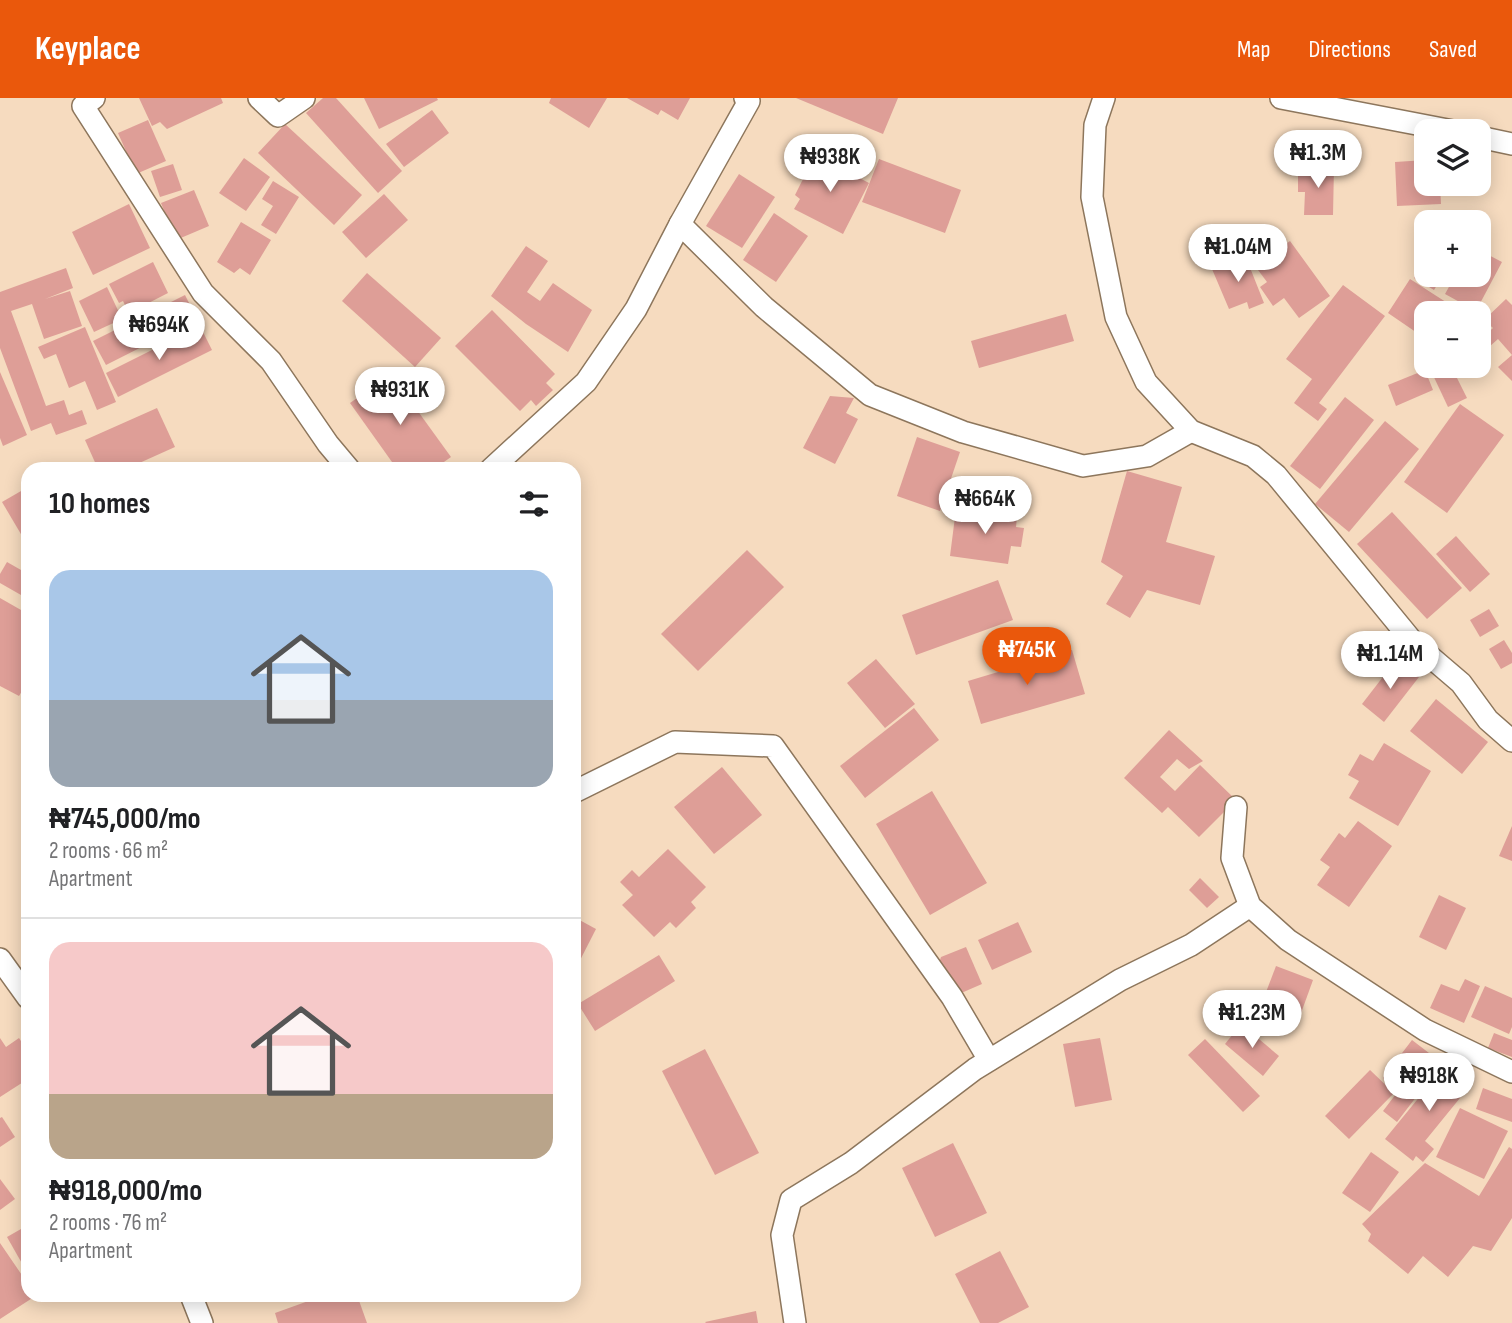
<!DOCTYPE html>
<meta charset="utf-8">
<style>
body{margin:0;font-family:"Sofia Sans Condensed",sans-serif;background:#f6f6f6;color:#202124;height:100vh;display:flex;flex-direction:column;font-size:26px;white-space:nowrap}
*{box-sizing:border-box;margin:0}
p{font-size:23px;color:#757577}
.icon{flex:none;width:38px;height:38px;fill:none;stroke:currentColor;stroke-width:2;stroke-linecap:round;stroke-linejoin:round}
.map{position:relative;flex:1;overflow:hidden}
.panel{position:absolute;left:21px;top:364px;width:560px;height:840px;display:flex;flex-direction:column;background:#fff;border-radius:21px;box-shadow:0 4px 18px #0003}
.panel>*{flex:none}
.controls{position:absolute;left:1414px;top:21px;display:grid;gap:14px}
.controls a{display:grid;place-items:center;width:77px;height:77px;border-radius:14px;background:#fff;box-shadow:0 4px 18px #0003;font-size:35px}
.price{position:absolute;translate:-50% -60px;padding:0 16px;border-radius:24px;background:#fff;color:#222;font-size:23px;line-height:46px;filter:drop-shadow(0 2px 4px #0008)}
.price::after{content:'';position:absolute;left:50%;top:42px;width:21px;height:16px;margin-left:-10px;background:inherit;clip-path:polygon(0 0,100% 0,50% 100%)}
.price.on{background:#ea580c;color:#fff}
ul{padding:0;list-style:none}
li{display:grid;align-content:center;gap:14px;height:371px;padding:0 28px}
li+li{border-top:2px solid #e0e0e0}
li span{display:grid;place-items:center;height:217px;border-radius:21px;color:#555}
li>.icon{margin-inline-start:auto}
span .icon{width:126px;height:126px;fill:#fffc;stroke-width:1}
li b{font-size:30px}
h2{display:flex;justify-content:space-between;align-items:center;height:84px;padding:0 28px;font-size:30px}
header{display:flex;align-items:center;gap:42px;box-sizing:border-box;height:98px;padding:0 35px;background:#ea580c;color:#fff}
header strong{font-size:33px}
nav{display:flex;gap:38px;margin-inline-start:auto;font-size:24px}
.map>svg:first-child{display:block}
.building{fill:#de9e97}
.lines{fill:none;stroke-linecap:round;stroke-linejoin:round}
.street-casing{stroke:#8d765c;stroke-width:24}
.street{stroke:#fff;stroke-width:21}
</style>
<header>
<strong>Keyplace</strong>
<nav><a>Map</a><a>Directions</a><a>Saved</a></nav>
</header>
<div class="map">
<svg width="1512" height="1225" viewBox="0 0 1512 1225">
<rect width="100%" height="100%" fill="#f6dbbf"/>
<g class="building">
<polygon points="139,0 221,0 223,5 167,31 160,24 152,28"/>
<polygon points="323,0 336,0 402,73 378,95 306,15"/>
<polygon points="364,0 437,0 438,2 379,31"/>
<polygon points="551,0 607,0 589,30 549,5"/>
<polygon points="627,0 690,0 678,22 661,12 658,17"/>
<polygon points="796,0 898,0 883,36"/>
<polygon points="432,12 449,35 404,69 386,46"/>
<polygon points="148,22 166,63 136,76 118,35"/>
<polygon points="285,26 362,97 334,127 258,55"/>
<polygon points="815,57 869,85 843,136 794,111 800,101 795,97"/>
<polygon points="244,60 270,79 246,113 219,95"/>
<polygon points="879,61 961,92 945,135 862,104"/>
<polygon points="1426,62 1426,86 1440,86 1441,106 1397,108 1395,64"/>
<polygon points="173,66 182,92 160,99 151,73"/>
<polygon points="1305,68 1334,69 1333,117 1304,117 1305,94 1298,94 1298,77 1305,77"/>
<polygon points="739,76 775,99 742,150 706,128"/>
<polygon points="273,83 299,99 276,136 261,127 273,108 262,101"/>
<polygon points="194,92 209,128 176,142 161,105"/>
<polygon points="384,96 408,122 366,160 342,134"/>
<polygon points="129,106 150,150 93,177 72,134"/>
<polygon points="774,115 808,138 776,184 743,162"/>
<polygon points="241,124 271,142 250,177 240,170 234,175 217,164"/>
<polygon points="1290,143 1330,198 1299,220 1284,200 1273,208 1260,189 1267,184 1255,168"/>
<polygon points="526,148 548,163 527,194 540,203 553,185 592,212 568,254 526,226 491,198"/>
<polygon points="1479,152 1502,164 1476,213 1445,196 1450,187 1447,182 1449,177 1479,177"/>
<polygon points="1245,157 1264,205 1249,211 1247,204 1229,211 1212,171"/>
<polygon points="1426,159 1426,177 1443,177 1434,192 1414,180"/>
<polygon points="153,164 168,195 129,215 123,203 119,205 109,186"/>
<polygon points="66,170 73,190 45,201 70,193 82,228 44,241 32,206 11,213 46,308 64,302 69,317 82,312 87,326 56,337 51,325 31,333 0,250 0,194"/>
<polygon points="367,175 441,240 415,269 342,203"/>
<polygon points="1410,181 1463,215 1426,215 1426,241 1388,215"/>
<polygon points="1343,187 1385,218 1319,305 1327,311 1318,323 1294,305 1312,281 1286,261"/>
<polygon points="107,189 122,221 94,234 79,203"/>
<polygon points="185,197 197,221 106,267 93,243"/>
<polygon points="1506,201 1512,207 1512,283 1498,269 1512,257 1498,241 1489,249 1481,241 1493,230 1484,222"/>
<polygon points="492,212 555,276 546,285 553,292 536,308 531,302 520,313 455,248"/>
<polygon points="1066,216 1074,243 979,270 971,243"/>
<polygon points="200,228 212,252 118,299 106,275"/>
<polygon points="85,229 116,304 97,312 85,283 69,290 56,256 44,261 38,249"/>
<polygon points="1447,268 1451,268 1467,300 1448,309 1432,275"/>
<polygon points="1425,272 1433,292 1396,308 1388,287"/>
<polygon points="0,274 27,337 3,348 0,340"/>
<polygon points="391,276 451,359 434,371 397,371 350,305"/>
<polygon points="830,298 854,300 846,315 858,321 835,366 803,350"/>
<polygon points="1345,299 1374,322 1320,391 1290,368"/>
<polygon points="1460,306 1504,337 1447,415 1404,384"/>
<polygon points="157,310 175,349 126,371 98,371 85,342"/>
<polygon points="1385,323 1419,351 1349,434 1315,406"/>
<polygon points="917,339 960,354 940,413 897,398"/>
<polygon points="1127,373 1182,389 1166,444 1215,458 1200,507 1147,492 1130,520 1106,506 1123,478 1101,464"/>
<polygon points="28,389 28,448 2,404"/>
<polygon points="956,411 1017,419 1016,429 1024,430 1021,449 1011,448 1008,466 950,458"/>
<polygon points="1392,414 1462,490 1427,521 1357,446"/>
<polygon points="1456,438 1490,476 1470,494 1436,456"/>
<polygon points="747,452 784,489 698,573 661,536"/>
<polygon points="7,464 28,476 28,501 0,485 0,476"/>
<polygon points="998,482 1013,522 916,557 902,517"/>
<polygon points="0,500 28,516 28,583 19,598 0,588"/>
<polygon points="1489,511 1499,528 1480,539 1470,522"/>
<polygon points="1504,542 1512,555 1512,565 1501,571 1489,551"/>
<polygon points="1072,552 1085,596 981,626 968,583"/>
<polygon points="876,561 915,606 885,630 847,585"/>
<polygon points="1396,562 1419,579 1384,624 1362,606"/>
<polygon points="1436,601 1488,644 1462,676 1410,633"/>
<polygon points="914,610 939,642 865,700 840,668"/>
<polygon points="1169,632 1203,663 1189,671 1177,661 1160,679 1175,693 1200,667 1236,702 1199,739 1168,709 1162,715 1124,680"/>
<polygon points="1384,645 1431,673 1398,728 1349,700 1359,683 1348,677 1360,656 1373,663"/>
<polygon points="722,669 762,717 714,756 674,709"/>
<polygon points="932,693 987,785 930,817 876,726"/>
<polygon points="1358,723 1392,748 1349,809 1317,787 1330,769 1320,762 1339,735 1345,740"/>
<polygon points="1512,728 1512,763 1499,758"/>
<polygon points="668,751 706,789 691,804 696,810 676,830 670,824 654,839 622,807 633,797 620,784 632,772 639,779"/>
<polygon points="1200,780 1219,799 1207,810 1189,792"/>
<polygon points="1439,797 1466,810 1446,852 1419,839"/>
<polygon points="574,819 596,831 574,874"/>
<polygon points="1018,824 1032,854 992,872 978,842"/>
<polygon points="966,849 982,886 952,899 938,868 941,859"/>
<polygon points="659,857 675,883 595,933 578,906"/>
<polygon points="1276,868 1313,882 1296,929 1258,915"/>
<polygon points="1465,881 1480,888 1464,925 1430,910 1441,886 1459,893"/>
<polygon points="1485,888 1512,900 1512,929 1509,936 1471,919"/>
<polygon points="1241,926 1279,958 1263,978 1225,946"/>
<polygon points="1494,935 1512,942 1512,959 1488,950"/>
<polygon points="0,940 6,949 19,940 28,954 28,981 0,999"/>
<polygon points="1100,940 1112,1002 1075,1009 1063,946"/>
<polygon points="1205,941 1260,998 1243,1014 1188,957"/>
<polygon points="1412,942 1442,965 1397,1024 1383,1013 1399,992 1383,980"/>
<polygon points="705,951 759,1055 715,1077 662,973"/>
<polygon points="1448,964 1473,984 1425,1043 1434,1051 1423,1064 1416,1058 1413,1063 1385,1041"/>
<polygon points="1370,972 1394,995 1349,1041 1325,1018"/>
<polygon points="1483,990 1512,1001 1512,1024 1476,1011"/>
<polygon points="1460,1010 1508,1033 1484,1081 1436,1059"/>
<polygon points="2,1019 15,1039 0,1049 0,1020"/>
<polygon points="953,1045 987,1115 935,1139 902,1070"/>
<polygon points="1509,1049 1512,1051 1512,1120 1491,1153 1473,1148 1448,1179 1423,1158 1408,1176 1368,1143 1371,1136 1362,1126 1425,1065 1479,1098"/>
<polygon points="1371,1054 1399,1074 1370,1114 1342,1095"/>
<polygon points="0,1081 15,1101 0,1112"/>
<polygon points="28,1127 28,1176 7,1139"/>
<polygon points="0,1145 28,1186 28,1197 37,1197 0,1221"/>
<polygon points="1000,1153 1029,1209 998,1225 980,1225 955,1176"/>
<polygon points="325,1197 357,1197 367,1225 278,1225 275,1215"/>
<polygon points="756,1213 758,1225 706,1225 705,1224"/>
</g>
<g class="lines">
<g class="street-casing">
<g id="street">
<polyline points="94,0 83,8 203,195 271,263 328,346 349,371"/>
<polyline points="259,0 278,18 304,0"/>
<polyline points="745,0 749,3 680,126 764,209 870,297 963,334 1083,368 1147,358 1191,333"/>
<polyline points="1104,0 1095,27 1092,99 1116,219 1146,284 1191,333 1253,358 1276,377 1413,544 1461,585 1488,622 1512,643"/>
<polyline points="1281,0 1453,33"/>
<polyline points="1479,39 1512,46"/>
<polyline points="491,371 586,284 636,211 680,126"/>
<polyline points="574,694 675,644 773,648 952,899 989,962"/>
<polyline points="1236,709 1232,760 1250,808 1288,842 1425,932 1512,974"/>
<polyline points="0,861 28,900"/>
<polyline points="191,1197 202,1225"/>
<polyline points="795,1225 782,1137 791,1102 851,1065 975,971 1120,882 1191,847 1250,808"/>
</g>
</g>
<use href="#street" class="street"/>
</g>
</svg>
<div class="controls">
<a><svg class="icon" aria-label="layers" viewBox="0 0 24 24"><path d="M12 4l9 5-9 5-9-5zM3 14l9 5 9-5"/></svg></a>
<a>+</a>
<a>−</a>
</div>
<b class="price" style="left:1318px;top:92px">₦1.3M</b>
<b class="price" style="left:830px;top:96px">₦938K</b>
<b class="price" style="left:1238px;top:186px">₦1.04M</b>
<b class="price" style="left:159px;top:264px">₦694K</b>
<b class="price" style="left:400px;top:329px">₦931K</b>
<b class="price" style="left:985px;top:438px">₦664K</b>
<b class="price on" style="left:1027px;top:589px">₦745K</b>
<b class="price" style="left:1390px;top:593px">₦1.14M</b>
<b class="price" style="left:1252px;top:952px">₦1.23M</b>
<b class="price" style="left:1429px;top:1015px">₦918K</b>
<section class="panel">
<h2>10 homes<svg class="icon" aria-label="filters" viewBox="0 0 24 24"><path d="M4 7h16M4 17h16"/><circle cx="9" cy="7" r="2"/><circle cx="15" cy="17" r="2"/></svg></h2>
<ul>
<li><span style="background:linear-gradient(#a9c7e8 60%,#9aa5b1 0)"><svg class="icon" aria-label="home" viewBox="0 0 24 24"><path d="M3 11l9-7 9 7M6 9v11h12V9"/></svg></span><div><b>₦745,000/mo</b><p>2 rooms · 66 m²</p><p>Apartment</p></div></li>
<li><span style="background:linear-gradient(#f6c9c9 70%,#b9a48a 0)"><svg class="icon" aria-label="home" viewBox="0 0 24 24"><path d="M3 11l9-7 9 7M6 9v11h12V9"/></svg></span><div><b>₦918,000/mo</b><p>2 rooms · 76 m²</p><p>Apartment</p></div></li>
</ul>
</section>
</div>
